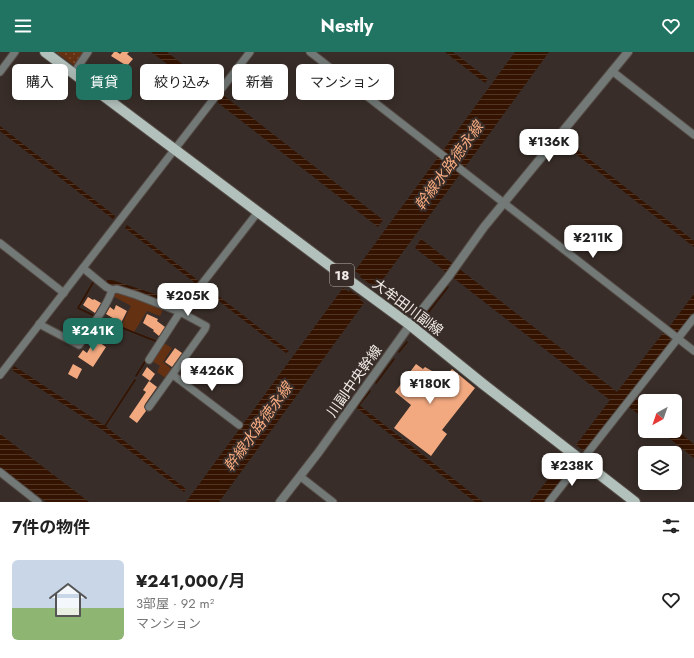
<!DOCTYPE html>
<html lang="ja">
<meta charset="utf-8">
<style>
body{margin:0;font-family:Jost,"Noto Sans JP",sans-serif;background:#f6f6f6;color:#222;height:100vh;display:flex;flex-direction:column;font-size:15px;white-space:nowrap}
*{box-sizing:border-box;margin:0}
p{font-size:13px;color:#767676}
.icon{flex:none;width:22px;height:22px;fill:none;stroke:currentColor;stroke-width:2;stroke-linecap:round;stroke-linejoin:round}
.map{position:relative;height:450px;overflow:hidden}
.side{display:flex;flex-direction:column;background:#fff;flex:1}
.side>*{flex:none}
.guide{position:absolute;left:12px;top:12px;width:400px;height:36px;display:flex;gap:8px}
.needle{width:26px;rotate:220deg}
.tools{position:absolute;left:638px;top:342px;display:grid;gap:8px}
.tools a{display:grid;place-items:center;width:44px;height:44px;border-radius:6px;background:#fff;box-shadow:0 2px 10px #0003;font-size:20px}
.price{position:absolute;translate:-50% -34px;padding:0 9px;border-radius:8px;background:#fff;color:#222;font-size:13px;line-height:26px;filter:drop-shadow(0 1px 2px #0008)}
.price::after{content:'';position:absolute;left:50%;top:24px;width:12px;height:9px;margin-left:-6px;background:inherit;clip-path:polygon(0 0,100% 0,50% 100%)}
.price.on{background:#217362;color:#fff}
ul{padding:0;list-style:none}
li{display:flex;align-items:center;gap:12px;height:100px;padding:0 12px}
li span{display:grid;place-items:center;flex:none;width:112px;height:80px;border-radius:6px;color:#555}
li>.icon{margin-inline-start:auto}
span .icon{width:48px;height:48px;fill:#fffc;stroke-width:1}
li b{font-size:17px}
h2{display:flex;justify-content:space-between;align-items:center;height:48px;padding:0 12px;font-size:17px}
.tag{padding:0 14px;border-radius:6px;background:#fff;box-shadow:0 2px 10px #0003;font-size:14px;line-height:36px}
.tag.on{background:#217362;color:#fff}
header{display:flex;justify-content:space-between;align-items:center;height:52px;padding:0 12px;background:#217362;color:#fff;font-size:18px;font-weight:700}
.map>svg:first-child{display:block}
.grass{fill:url(#grass-dots)}
.garden{fill:#643213}
.water{fill:url(#water-rules)}
.lines{fill:none;stroke-linecap:round;stroke-linejoin:round}
.stream{stroke:#341300;stroke-width:1.5}
.building{fill:#f2a980}
.minor-casing{stroke:#564c47;stroke-width:9}
.tertiary-casing{stroke:#564c47;stroke-width:10}
.primary-casing{stroke:#564c47;stroke-width:12}
.minor{stroke:#727976;stroke-width:7}
.tertiary{stroke:#727976;stroke-width:8}
.primary{stroke:#b3c1bc;stroke-width:10}
.labels{text-anchor:middle;stroke-width:4;stroke-linejoin:round;paint-order:stroke}
.shield{fill:#382d28;stroke:#bbb3ae;stroke-width:1}
.shield-label{font-size:13px;font-weight:bold;fill:#f3ece8}
.street-label{font-size:14px;fill:#f3ece8;stroke:#382d28}
.water-label{font-size:15px;font-style:italic;fill:#f7ab81;stroke:#382d28}
</style>
<header><svg class="icon" aria-label="menu" viewBox="0 0 24 24"><path d="M4 6h16M4 12h16M4 18h16"/></svg>Nestly<svg class="icon" aria-label="heart" viewBox="0 0 24 24"><path d="M12 20l-8-8c-3-5 5-10 8-4 3-6 11-1 8 4z"/></svg></header>
<div class="map">
<svg width="694" height="450" viewBox="0 0 694 450">
<defs>
<pattern id="grass-dots" width="8" height="8" patternUnits="userSpaceOnUse"><rect width="8" height="8" fill="#643213"/><path d="M2 2h.1M6 6h.1" fill="none" stroke="#7b5035" stroke-width="1.8" stroke-linecap="round"/></pattern>
<pattern id="water-rules" width="6" height="5" patternUnits="userSpaceOnUse"><rect width="6" height="5" fill="#341300"/><path d="M0 2.5h6" fill="none" stroke="#523625"/></pattern>
</defs>
<rect width="100%" height="100%" fill="#382d28"/>
<polygon class="grass" points="56,0 86,0 76,15"/>
<g class="garden">
<polygon points="115,240 164,256 160,264 147,259 134,280 121,274 131,254 113,244"/>
<polygon points="162,290 172,296 163,310 174,319 167,327 157,320 160,314 152,309"/>
</g>
<g class="water">
<polygon points="151,0 167,0 215,38 210,44"/>
<polygon points="445,0 453,0 488,27 485,31"/>
<polygon points="515,0 549,0 384,226 376,234 371,231 370,232 360,225 361,223 355,219"/>
<polygon points="223,43 383,168 378,175 217,50"/>
<polygon points="0,74 115,164 113,167 0,79"/>
<polygon points="565,88 694,189 694,195 562,91"/>
<polygon points="127,173 200,230 179,256 136,240 107,233 107,228 112,228 179,250 194,230 125,176"/>
<polygon points="421,187 617,340 663,281 667,284 672,277 669,275 694,242 694,260 677,281 674,279 669,285 672,288 584,399 576,393 610,348 415,196"/>
<polygon points="208,236 289,299 286,301 206,239"/>
<polygon points="343,236 349,240 350,238 361,246 360,248 364,251 219,450 186,450"/>
<polygon points="14,314 105,374 186,437 184,440 101,377 12,318"/>
<polygon points="636,347 645,354 645,367 629,355"/>
<polygon points="359,353 483,450 475,450 357,356"/>
<polygon points="675,377 694,392 694,406 660,379 675,379"/>
<polygon points="0,382 89,450 46,450 0,415"/>
<polygon points="565,406 574,413 544,450 530,450"/>
</g>
<g class="lines">
<g class="stream">
<polyline points="94,229 78,256 95,264"/>
<polyline points="424,266 448,235"/>
<polyline points="100,267 158,290"/>
<polyline points="399,300 407,290"/>
<polyline points="136,324 146,308"/>
<polyline points="376,331 394,307"/>
<polyline points="359,353 370,339"/>
<polyline points="105,374 135,328"/>
</g>
</g>
<g class="building">
<polygon points="114,0 117,0 120,2 122,0 129,0 127,2 133,7 127,14 111,4"/>
<polygon points="88,245 93,248 94,247 101,251 95,261 83,253"/>
<polygon points="116,253 127,259 121,271 106,262 110,255 114,258"/>
<polygon points="147,262 158,267 157,269 165,275 159,284 153,279 154,278 143,271"/>
<polygon points="92,283 94,285 93,286 106,295 93,315 78,305 83,298 87,301 92,292 88,289"/>
<polygon points="175,296 182,301 172,315 165,310"/>
<polygon points="73,312 82,317 77,327 68,322"/>
<polygon points="416,312 423,317 425,315 444,326 452,317 475,336 442,378 447,382 431,404 394,376 411,353 395,340"/>
<polygon points="147,315 155,322 150,329 142,323"/>
<polygon points="149,329 157,335 145,352 144,355 146,359 137,371 129,365 146,340 143,338"/>
</g>
<g class="lines">
<g class="minor-casing">
<g id="minor">
<polyline points="310,0 694,299"/>
<polyline points="612,19 694,83"/>
<polyline points="0,20 15,0"/>
<polyline points="73,22 88,0"/>
<polyline points="0,191 64,241"/>
<polyline points="83,216 106,235 112,238 117,237 136,243 180,260 258,160"/>
<path d="M39,272l40,21c10,-15 28,-38 33,-55"/>
<polyline points="149,308 180,260 206,274 205,277 149,355"/>
<polyline points="0,323 250,0"/>
<polyline points="173,323 239,373"/>
<polyline points="0,420 38,450"/>
<polyline points="301,425 333,450"/>
<polyline points="549,450 694,266"/>
</g>
</g>
<g class="tertiary-casing">
<polyline id="tertiary" points="280,450 318,401 410,273 449,224 484,175 628,0"/>
</g>
<g class="primary-casing">
<polyline id="primary" points="45,0 346,226 410,273 483,332 635,450"/>
</g>
<use href="#minor" class="minor"/>
<use href="#tertiary" class="tertiary"/>
<use href="#primary" class="primary"/>
</g>
<g class="labels">
<rect class="shield" x="330" y="212" width="24" height="22" rx="3"/>
<g class="shield-label">
<text x="342" y="228">18</text>
</g>
<g class="street-label">
<text transform="translate(408 255) rotate(37)" y="5">大牟田川副線</text>
<text transform="translate(354 329) rotate(-55)" y="5">川副中央幹線</text>
</g>
<g class="water-label">
<text transform="translate(449 114) rotate(-54)" y="5">幹線水路徳永線</text>
<text transform="translate(258 375) rotate(-54)" y="5">幹線水路徳永線</text>
</g>
</g>
</svg>
<div class="tools">
<a><svg class="needle" viewBox="-14 -14 28 28"><path d="M0-13l5 13h-10z" fill="#e53935"/><path d="M0 13l5-13h-10z" fill="#767676"/></svg></a>
<a><svg class="icon" aria-label="layers" viewBox="0 0 24 24"><path d="M12 4l9 5-9 5-9-5zM3 14l9 5 9-5"/></svg></a>
</div>
<b class="price" style="left:549px;top:111px">¥136K</b>
<b class="price" style="left:593px;top:207px">¥211K</b>
<b class="price" style="left:188px;top:265px">¥205K</b>
<b class="price on" style="left:93px;top:300px">¥241K</b>
<b class="price" style="left:212px;top:340px">¥426K</b>
<b class="price" style="left:430px;top:353px">¥180K</b>
<b class="price" style="left:572px;top:435px">¥238K</b>
<div class="guide">
<a class="tag">購入</a>
<a class="tag on">賃貸</a>
<a class="tag">絞り込み</a>
<a class="tag">新着</a>
<a class="tag">マンション</a>
</div>
</div>
<section class="side">
<h2>7件の物件<svg class="icon" aria-label="filters" viewBox="0 0 24 24"><path d="M4 7h16M4 17h16"/><circle cx="9" cy="7" r="2"/><circle cx="15" cy="17" r="2"/></svg></h2>
<ul>
<li><span style="background:linear-gradient(#c9d6e8 60%,#8fb573 0)"><svg class="icon" aria-label="home" viewBox="0 0 24 24"><path d="M3 11l9-7 9 7M6 9v11h12V9"/></svg></span><div><b>¥241,000/月</b><p>3部屋 · 92 m²</p><p>マンション</p></div><svg class="icon" aria-label="heart" viewBox="0 0 24 24"><path d="M12 20l-8-8c-3-5 5-10 8-4 3-6 11-1 8 4z"/></svg></li>
</ul>
</section>
